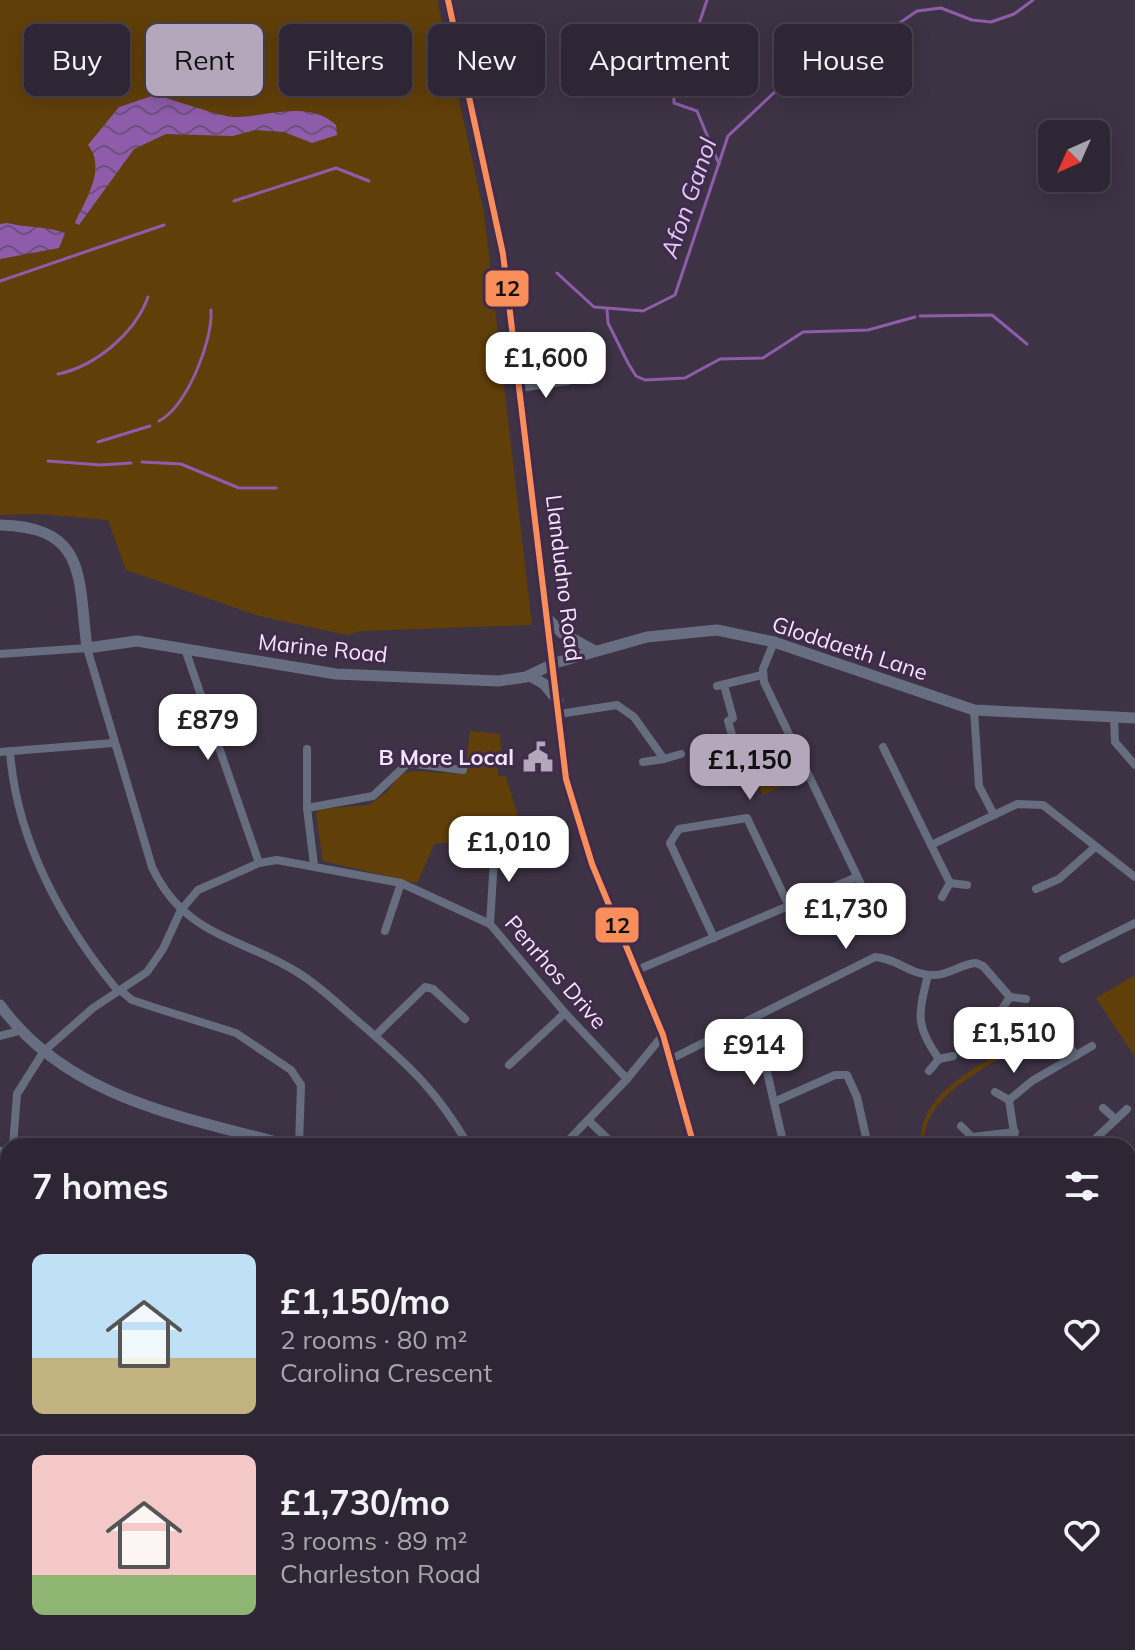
<!DOCTYPE html>
<meta charset="utf-8">
<style>
body{margin:0;font-family:Mulish,sans-serif;background:#362e3c;color:#f1f3f6;height:100vh;display:flex;flex-direction:column;font-size:30px;white-space:nowrap}
*{box-sizing:border-box;margin:0}
p{font-size:26px;color:#a7a5ac}
.icon{flex:none;width:44px;height:44px;fill:none;stroke:currentColor;stroke-width:2;stroke-linecap:round;stroke-linejoin:round}
.map{position:relative;flex:1;overflow:hidden}
.details{position:absolute;left:0px;top:1138px;width:1136px;height:512px;display:flex;flex-direction:column;background:#2e2634;border-radius:24px 24px 0 0;box-shadow:0 4px 20px #0003,0 0 0 2px #49434f}
.details>*{flex:none}
.top-card{position:absolute;left:24px;top:24px;width:1088px;height:72px;display:flex;gap:16px}
.needle{width:52px;rotate:225deg}
.buttons{position:absolute;left:1038px;top:120px;display:grid;gap:16px}
.buttons a{display:grid;place-items:center;width:72px;height:72px;border-radius:12px;background:#2e2634;box-shadow:0 4px 20px #0003,0 0 0 2px #49434f;font-size:40px}
.price{position:absolute;translate:-50% -68px;padding:0 18px;border-radius:16px;background:#fff;color:#222;font-size:26px;line-height:52px;filter:drop-shadow(0 2px 4px #0008)}
.price::after{content:'';position:absolute;left:50%;top:48px;width:24px;height:18px;margin-left:-12px;background:inherit;clip-path:polygon(0 0,100% 0,50% 100%)}
.price.on{background:#b4a7bc;color:#111}
ul{padding:0;list-style:none}
li{display:flex;align-items:center;gap:24px;height:200px;padding:0 32px}
li+li{border-top:2px solid #49434f}
li span{display:grid;place-items:center;flex:none;width:224px;height:160px;border-radius:12px;color:#555}
li>.icon{margin-inline-start:auto}
span .icon{width:96px;height:96px;fill:#fffc;stroke-width:1}
li b{font-size:34px}
h2{display:flex;justify-content:space-between;align-items:center;height:96px;padding:0 32px;font-size:34px}
.tag{padding:0 28px;border-radius:12px;background:#2e2634;box-shadow:0 4px 20px #0003,0 0 0 2px #49434f;font-size:28px;line-height:72px}
.tag.on{background:#b4a7bc;color:#111}
.map>svg:first-child{display:block}
.green{fill:#613f09}
.forest{fill:url(#forest-firs)}
.water{fill:url(#water-waves)}
.lines{fill:none;stroke-linecap:round;stroke-linejoin:round}
.stream{stroke:#8e5cab;stroke-width:3}
.street{stroke:#656d7e;stroke-width:8}
.secondary{stroke:#676e82;stroke-width:11}
.bus-1-casing{stroke:#402b4d;stroke-width:12}
.bus-1{stroke:#fa8e5a;stroke-width:6}
.labels{text-anchor:middle;stroke-width:6;stroke-linejoin:round;paint-order:stroke}
.street-label{font-size:22px;fill:#f3e6fc;stroke:#402b4d}
.poi-label{font-size:22px;font-weight:bold;fill:#f3e6fc;stroke:#402b4d;text-anchor:end}
.water-label{font-size:24px;font-style:italic;fill:#e2c7f4;stroke:#402b4d}
.line-badge{stroke:#402b4d;stroke-width:3}
.pale-badge-label{font-size:22px;text-anchor:middle;font-weight:bold;fill:#111}
</style>
<div class="map">
<svg width="1135" height="1650" viewBox="0 0 1135 1650">
<defs>
<pattern id="forest-firs" width="22" height="20" patternUnits="userSpaceOnUse" patternTransform="scale(2)"><rect width="22" height="20" fill="#613f09"/><path d="M5 1l3.5 6h-7zM16 11l3.5 6h-7z" fill="#785b2e"/></pattern>
<pattern id="water-waves" width="16" height="10" patternUnits="userSpaceOnUse" patternTransform="scale(2)"><rect width="16" height="10" fill="#8e5cab"/><path d="M0 5q4-4 8 0t8 0" fill="none" stroke="#6c507c"/></pattern>
</defs>
<rect width="100%" height="100%" fill="#3e3345"/>
<g class="green">
<polygon points="0,0 437,0 484,214 532,625 361,631 347,635 259,616 126,570 108,520 41,514 0,515"/>
<polygon points="470,731 500,734 502,764 497,766 499,776 506,776 519,820 499,843 435,843 417,883 323,861 316,814 319,809 369,805 387,792 400,774 411,771 465,774"/>
<polygon points="782,738 801,777 763,795 743,757"/>
<polygon points="1135,975 1135,1057 1096,998"/>
</g>
<g class="forest">
<path d="M1032,1037l2,3c-39,23 -113,53 -110,106h-3c-5,-57 69,-86 111,-109z"/>
<polygon points="568,1642 667,1642 669,1650 570,1650"/>
<polygon points="963,1642 971,1650 794,1650 792,1643"/>
</g>
<g class="water">
<path d="M155,95c17,4 66,22 79,22 34,0 74,-18 102,8l1,10 -25,8 -28,-11 -29,-2 -22,6 -67,-2 -32,15 -55,76 -4,-2c10,-23 32,-54 13,-78l31,-38z"/>
<path d="M7,223c20,5 39,3 58,10l-6,15 -59,11v-35z"/>
</g>
<g class="lines">
<g class="stream">
<polyline points="707,0 693,42 699,65 674,78 674,103 697,111 719,164"/>
<polyline points="234,201 336,168 369,181"/>
<polyline points="557,273 594,307 643,311 675,295 728,136 794,74 882,35 917,11 941,8 972,20 991,22 1014,14 1033,0"/>
<polyline points="0,281 164,225"/>
<polyline points="607,310 608,323 628,363 636,376 645,380 685,378 720,359 763,358 803,332 868,330 915,317"/>
<polyline points="920,316 992,315 1027,344"/>
<path d="M58,374c38,-8 77,-41 90,-77"/>
<path d="M159,421c28,-15 54,-80 52,-111"/>
<polyline points="98,442 150,426"/>
<polyline points="48,461 101,465 131,463"/>
<polyline points="142,462 181,464 239,488 276,488"/>
</g>
<g class="street">
<polyline points="540,362 548,384"/>
<polyline points="520,388 568,381"/>
<polyline points="774,642 763,669 764,682 870,903"/>
<polyline points="186,652 259,863"/>
<path d="M0,654l87,-6 65,219c32,69 88,70 145,105 23,14 43,34 63,51 50,44 74,64 109,123"/>
<polyline points="724,685 733,718 728,721 737,752"/>
<polyline points="717,686 762,675"/>
<polyline points="559,714 617,705 634,717 664,759 681,754"/>
<polyline points="1114,717 1115,742 1135,765"/>
<polyline points="883,747 931,845"/>
<polyline points="307,749 307,808 314,865"/>
<path d="M10,751c6,89 53,174 108,240"/>
<polyline points="0,752 113,743"/>
<polyline points="643,762 664,759"/>
<polyline points="307,808 373,796 408,763 463,770"/>
<polyline points="994,815 1017,804 1043,805 1135,877"/>
<polyline points="967,885 950,883 931,845 994,815 979,786 974,710"/>
<polyline points="1036,889 1059,879 1094,848"/>
<polyline points="942,897 950,883"/>
<polyline points="490,924 495,843"/>
<polyline points="385,931 401,883"/>
<polyline points="714,938 670,843 679,829 747,818 789,906"/>
<polyline points="1063,959 1135,923"/>
<polyline points="637,970 857,877"/>
<path d="M928,975c-10,40 -13,50 11,84l14,-3"/>
<polyline points="120,990 132,1000 156,1008 236,1033 291,1070 301,1085 299,1146"/>
<polyline points="1002,1009 1010,997"/>
<polyline points="749,1020 767,1072 784,1146"/>
<polyline points="0,1036 23,1030"/>
<polyline points="375,1036 425,987 433,989 465,1019"/>
<polyline points="1068,1044 1076,1056"/>
<path d="M671,1059l204,-102c21,1 36,18 57,18 16,1 28,-11 44,-12l7,3 27,31 16,2"/>
<polyline points="509,1065 565,1013"/>
<polyline points="929,1071 939,1059"/>
<polyline points="995,1092 1009,1100"/>
<polyline points="774,1102 835,1075 847,1075 857,1097 868,1146"/>
<polyline points="1103,1108 1114,1118"/>
<polyline points="588,1120 615,1146"/>
<polyline points="961,1126 972,1137"/>
<polyline points="1093,1141 1127,1109"/>
<polyline points="13,1146 17,1094 44,1051 93,1008 147,972 163,949 181,910 198,890 259,863 277,860 401,883 490,924 565,1013 627,1079"/>
<polyline points="563,1146 627,1079 663,1035"/>
<polyline points="959,1146 972,1137 1015,1132"/>
<polyline points="1016,1146 1009,1100 1032,1081 1092,1046"/>
<polyline points="1084,1146 1093,1141 1097,1146"/>
<polyline points="0,1151 8,1151"/>
<polyline points="1128,1172 1135,1177"/>
<polyline points="1128,1217 1135,1211"/>
<polyline points="0,1226 8,1222"/>
<polyline points="0,1256 8,1272"/>
<polyline points="1128,1268 1135,1272"/>
<polyline points="0,1380 8,1385"/>
<polyline points="0,1495 8,1467"/>
<polyline points="1128,1564 1135,1562"/>
<polyline points="1128,1599 1135,1597"/>
<polyline points="1128,1616 1135,1614"/>
<polyline points="93,1650 112,1642"/>
<polyline points="259,1650 259,1642"/>
<polyline points="408,1650 415,1642"/>
<polyline points="1057,1650 1059,1642"/>
<polyline points="1112,1650 1135,1643"/>
</g>
<g class="secondary">
<polyline points="448,0 503,254 566,779 592,864 663,1035 694,1146"/>
<path d="M0,525c88,2 78,53 87,123l50,-7 199,33 162,7 28,-4 29,-14 92,-26 70,-7 57,12 200,68 161,8"/>
<polyline points="550,621 562,633 595,651"/>
<polyline points="530,676 544,684 558,701"/>
<path d="M0,1005c69,95 186,112 291,141"/>
<polyline points="680,1642 682,1650"/>
<polyline points="693,1642 695,1650"/>
</g>
<g class="bus-1-casing">
<polyline id="bus-1" points="448,0 503,254 566,779 592,864 663,1035 694,1146"/>
</g>
<use href="#bus-1" class="bus-1"/>
</g>
<defs>
<g id="civic-bare" transform="scale(2.4)"><path d="M-.6-6.5H3V-4.5H.6V-3L4-1V1h2V6H-6V1h2V-1L-.6-3ZM-1.2 2.5V6h2.4V2.5Z" fill="#b4a7bc" stroke="#402b4d" stroke-width="2.5" paint-order="stroke"/></g>
</defs>
<g fill-rule="evenodd">
<use href="#civic-bare" x="538" y="757"/>
</g>
<g class="labels">
<g class="street-label">
<text transform="translate(564 578) rotate(83)" y="8">Llandudno Road</text>
<text transform="translate(323 648) rotate(6)" y="8">Marine Road</text>
<text transform="translate(850 648) rotate(18)" y="8">Gloddaeth Lane</text>
<text transform="translate(556 972) rotate(49)" y="8">Penrhos Drive</text>
</g>
<g class="poi-label">
<text x="514" y="765">B More Local</text>
</g>
<g class="water-label">
<text transform="translate(689 198) rotate(-71)" y="8">Afon Ganol</text>
</g>
</g>
<g class="line-badge">
<rect x="484" y="269" width="46" height="39" rx="8" fill="#fa8e5a"/>
<rect x="594" y="906" width="46" height="38" rx="8" fill="#fa8e5a"/>
</g>
<g class="pale-badge-label">
<text x="507" y="296">12</text>
<text x="617" y="933">12</text>
</g>
</svg>
<div class="buttons">
<a><svg class="needle" viewBox="-14 -14 28 28"><path d="M0-13l5 13h-10z" fill="#e53935"/><path d="M0 13l5-13h-10z" fill="#a7a5ac"/></svg></a>
</div>
<b class="price" style="left:546px;top:400px">£1,600</b>
<b class="price" style="left:208px;top:762px">£879</b>
<b class="price on" style="left:750px;top:802px">£1,150</b>
<b class="price" style="left:509px;top:884px">£1,010</b>
<b class="price" style="left:846px;top:951px">£1,730</b>
<b class="price" style="left:1014px;top:1075px">£1,510</b>
<b class="price" style="left:754px;top:1087px">£914</b>
<div class="top-card">
<a class="tag">Buy</a>
<a class="tag on">Rent</a>
<a class="tag">Filters</a>
<a class="tag">New</a>
<a class="tag">Apartment</a>
<a class="tag">House</a>
</div>
<section class="details">
<h2>7 homes<svg class="icon" aria-label="filters" viewBox="0 0 24 24"><path d="M4 7h16M4 17h16"/><circle cx="9" cy="7" r="2"/><circle cx="15" cy="17" r="2"/></svg></h2>
<ul>
<li><span style="background:linear-gradient(#bfe0f5 65%,#c2b280 0)"><svg class="icon" aria-label="home" viewBox="0 0 24 24"><path d="M3 11l9-7 9 7M6 9v11h12V9"/></svg></span><div><b>£1,150/mo</b><p>2 rooms · 80 m²</p><p>Carolina Crescent</p></div><svg class="icon" aria-label="heart" viewBox="0 0 24 24"><path d="M12 20l-8-8c-3-5 5-10 8-4 3-6 11-1 8 4z"/></svg></li>
<li><span style="background:linear-gradient(#f6c9c9 75%,#8fb573 0)"><svg class="icon" aria-label="home" viewBox="0 0 24 24"><path d="M3 11l9-7 9 7M6 9v11h12V9"/></svg></span><div><b>£1,730/mo</b><p>3 rooms · 89 m²</p><p>Charleston Road</p></div><svg class="icon" aria-label="heart" viewBox="0 0 24 24"><path d="M12 20l-8-8c-3-5 5-10 8-4 3-6 11-1 8 4z"/></svg></li>
</ul>
</section>
</div>
